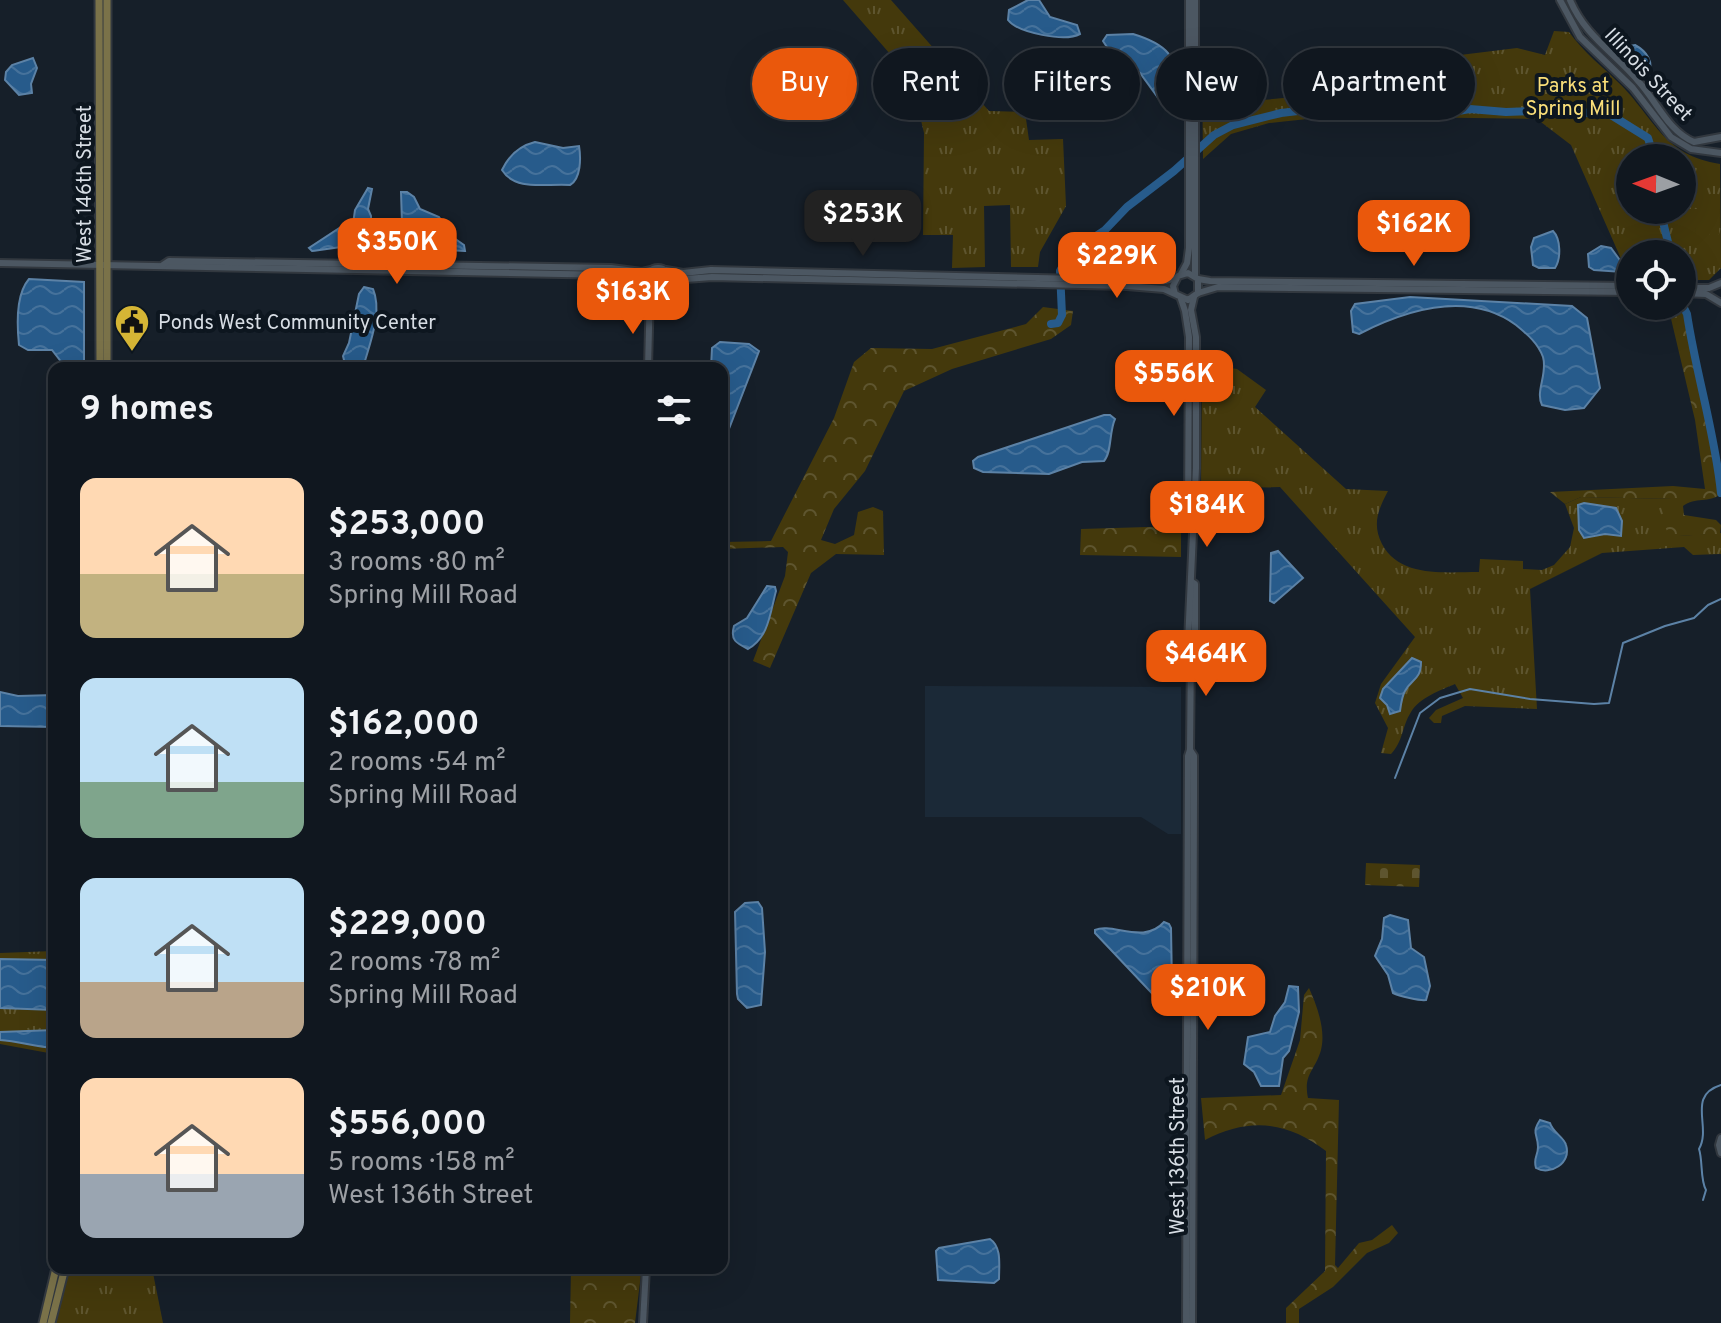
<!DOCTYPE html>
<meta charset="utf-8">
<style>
body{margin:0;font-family:Overpass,sans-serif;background:#192028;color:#f1f3f6;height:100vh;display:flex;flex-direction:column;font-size:30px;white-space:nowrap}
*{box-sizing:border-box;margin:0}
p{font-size:26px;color:#9c9fa4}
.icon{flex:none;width:44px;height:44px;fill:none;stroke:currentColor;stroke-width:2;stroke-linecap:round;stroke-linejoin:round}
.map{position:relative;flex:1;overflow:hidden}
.details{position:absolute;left:48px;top:362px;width:680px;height:912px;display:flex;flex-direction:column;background:#10171f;border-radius:16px;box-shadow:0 8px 32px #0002,0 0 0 2px #30363d}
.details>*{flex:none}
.top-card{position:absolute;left:752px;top:48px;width:760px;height:72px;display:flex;gap:16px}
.needle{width:52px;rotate:271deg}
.tools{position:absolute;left:1616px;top:144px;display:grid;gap:16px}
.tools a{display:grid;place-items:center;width:80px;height:80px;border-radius:50%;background:#10171f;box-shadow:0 8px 32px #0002,0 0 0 2px #30363d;font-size:40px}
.price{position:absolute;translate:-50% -68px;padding:0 18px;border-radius:16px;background:#ea580c;color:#fff;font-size:26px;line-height:52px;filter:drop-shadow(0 2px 4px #0008)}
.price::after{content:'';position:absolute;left:50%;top:48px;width:24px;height:18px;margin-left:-12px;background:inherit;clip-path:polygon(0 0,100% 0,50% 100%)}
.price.selected{background:#222;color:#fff}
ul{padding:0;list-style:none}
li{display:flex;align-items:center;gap:24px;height:200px;padding:0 32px}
li span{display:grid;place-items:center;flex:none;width:224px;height:160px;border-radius:16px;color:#555}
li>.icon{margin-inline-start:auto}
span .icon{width:96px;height:96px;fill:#fffc;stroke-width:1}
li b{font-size:34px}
h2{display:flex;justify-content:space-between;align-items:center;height:96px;padding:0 32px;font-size:34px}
.pill{padding:0 28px;border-radius:36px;background:#10171f;box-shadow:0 8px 32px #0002,0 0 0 2px #30363d;font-size:28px;line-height:72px}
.pill.selected{background:#ea580c;color:#fff}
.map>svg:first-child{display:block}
.built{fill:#1b2937}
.grass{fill:url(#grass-tufts);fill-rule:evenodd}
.forest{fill:url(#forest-crowns)}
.cemetery{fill:url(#cemetery-stones)}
.garden{fill:#44390c}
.water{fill:url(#water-waves);stroke:#5c82a6;stroke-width:2}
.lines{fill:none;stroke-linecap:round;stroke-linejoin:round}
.stream{stroke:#5c82a6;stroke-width:2}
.river{stroke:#275b8b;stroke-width:8}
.tertiary-casing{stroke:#32383f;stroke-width:10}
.primary-casing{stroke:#32383f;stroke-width:11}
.tertiary{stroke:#4c5762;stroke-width:6}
.primary{stroke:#7a7249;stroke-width:7}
.labels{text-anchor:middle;stroke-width:8;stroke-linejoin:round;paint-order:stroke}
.street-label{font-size:20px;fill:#d7dde4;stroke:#0d161f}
.park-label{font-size:20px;fill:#fadf79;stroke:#0d161f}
.poi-label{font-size:20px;fill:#d7dde4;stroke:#0d161f;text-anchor:start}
</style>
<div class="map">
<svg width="1721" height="1323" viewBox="0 0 1721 1323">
<defs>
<pattern id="grass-tufts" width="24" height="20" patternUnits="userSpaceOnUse" patternTransform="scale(2)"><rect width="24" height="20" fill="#44390c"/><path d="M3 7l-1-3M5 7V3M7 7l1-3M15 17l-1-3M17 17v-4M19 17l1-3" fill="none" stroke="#5e552f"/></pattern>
<pattern id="forest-crowns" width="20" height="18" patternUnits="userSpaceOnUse" patternTransform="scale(2)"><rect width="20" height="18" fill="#44390c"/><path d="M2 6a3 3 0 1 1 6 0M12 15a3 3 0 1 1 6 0" fill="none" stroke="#5e552f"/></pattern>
<pattern id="cemetery-stones" width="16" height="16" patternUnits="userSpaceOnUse" patternTransform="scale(2)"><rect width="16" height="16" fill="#44390c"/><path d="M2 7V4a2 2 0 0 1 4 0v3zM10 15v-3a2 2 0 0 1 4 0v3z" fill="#5e552f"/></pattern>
<pattern id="water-waves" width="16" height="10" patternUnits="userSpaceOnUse" patternTransform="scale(2)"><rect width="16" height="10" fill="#275b8b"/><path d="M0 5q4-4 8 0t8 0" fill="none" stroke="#46729b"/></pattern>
</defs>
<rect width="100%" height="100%" fill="#161f29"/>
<polygon class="built" points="925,686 1181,687 1181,834 1168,834 1141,817 925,817"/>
<g class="grass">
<polygon points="843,0 891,0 989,111 1025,112 1029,140 1063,139 1066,206 1040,252 1038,267 1011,267 1010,205 984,206 985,267 952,268 953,235 923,235 924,133 911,78"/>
<path d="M1554,31l15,1c15,21 34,35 52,53 35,36 43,70 99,79l1,104 -12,12h-27v-26h-52v25h-3l-5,-18 -51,-116 -34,-26 -202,-3 -66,7 -38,11 -28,25 -1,-91 25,24 18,6 18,2 108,-10 89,-35 57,-7 28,7zM1630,158h52v52h-52z"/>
<path d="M1204,364l33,5 29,21 -11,17 91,82 42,2c-10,19 -16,33 -6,53 18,34 63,28 97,28l1,-13 43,2v8l19,1 12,-5 16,-18 4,-19 -9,-24 16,-7 94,2 4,37 42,-3v21l-28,1 -9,-8 -82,6 -72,36 7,120 -72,-3 -23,10 -1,7h-7l-5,-5 7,-8 27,-12 -8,-14c-14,6 -36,14 -44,28 -9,14 -8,30 -20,42l-10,-1 7,-25 -13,-25 6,-19 34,-47 -135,-150 -79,1 1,-120z"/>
<polygon points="54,951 54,1054 0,1044 0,953"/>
<polygon points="68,1268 152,1268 163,1323 55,1323"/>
</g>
<g class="forest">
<path d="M1682,299h4c6,22 8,45 12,67 9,43 23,84 23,128 -12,9 -26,3 -38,12l1,9 32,5 5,5 -1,9 -41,2 -12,-5 -4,-9 2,-17 8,-6 -92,-2 -16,7 -15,-12 123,-6 32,3 -10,-69 -27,-114h14z"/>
<polygon points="1043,307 1073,311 1071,325 1051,339 952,369 904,391 865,471 834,509 821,540 835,544 854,535 858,512 873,507 883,511 884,555 836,554 811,573 770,668 753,661 785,576 788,552 783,547 722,549 722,542 771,541 834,418 854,362 871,348 932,349 1026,324"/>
<polygon points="1181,526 1181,557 1080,555 1081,529"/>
<path d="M1309,988c8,18 17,42 12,62 -6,21 -18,24 -13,48l31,2 -4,165 3,3 21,-25 13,-3 20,-15 6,8 -9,10 -22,10 -34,34 -34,22v14h-13v-15l39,-37 1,-120c-39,-30 -77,-34 -121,-11l-4,-42 80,-3 19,-55 4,-45z"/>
<polygon points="571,1268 588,1268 593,1272 618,1269 641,1274 635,1323 570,1323"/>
</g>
<polygon class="cemetery" points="1366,863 1420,865 1419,887 1365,885"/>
<polygon class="garden" points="1682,209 1720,209 1719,234 1696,234 1695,228 1682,228"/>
<g class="water">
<path d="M1028,0h11l11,17 27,8 3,9c-15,8 -62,-1 -72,-14l1,-10z"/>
<path d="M1133,34c33,10 46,22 44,58l-12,8 -6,-1 -19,-26 -33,-26 -4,-6 4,-6z"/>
<path d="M1635,45c11,6 20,17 13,30l-4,-1 -21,-23v-4z"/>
<polygon points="33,58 37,68 31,84 32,93 19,95 5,80 6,72 12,65"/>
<path d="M535,142l28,6 16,-2c2,12 2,33 -9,39 -24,-2 -54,7 -68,-15 7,-15 17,-24 33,-28z"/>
<path d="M368,188l4,1 -4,20 3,7v32c-8,2 -12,-2 -20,-2 -12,1 -25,3 -39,5l-3,-3 32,-21 12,-3 2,-14z"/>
<path d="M401,192h6l7,5 6,12 19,8 15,21 10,7 1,6c-12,0 -23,-1 -35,-3 -7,-2 -14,1 -21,1l-7,-26z"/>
<path d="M1553,231c8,8 8,28 2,37h-16l-6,-3 -2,-18 3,-9z"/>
<polygon points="1601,246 1611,248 1622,263 1622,272 1594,270 1589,267 1588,254"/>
<path d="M29,279l55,3v86h-18l-14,-18h-24l-9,-5c-2,-19 -3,-51 10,-66z"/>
<path d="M364,287l9,2c10,24 -4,56 -10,79h-17l-3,-12 6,-13 10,-49z"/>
<path d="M1410,297l162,9 15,12 13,70 -16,20 -19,2 -23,-5c-7,-14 6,-31 1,-48 -5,-14 -16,-23 -27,-32 -48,-35 -110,-15 -157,9l-6,-2 -2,-21 4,-7z"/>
<polygon points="720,342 749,344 759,351 722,447 722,368 711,368 712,348"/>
<path d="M1104,415h6l5,4c-6,13 -3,33 -11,42l-22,1 -33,12 -66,-2 -9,-4 -1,-7 5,-4z"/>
<polygon points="1584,503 1616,508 1622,521 1621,536 1605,534 1584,538 1579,530 1578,505"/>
<polygon points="1278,551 1303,578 1274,603 1270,601 1271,553"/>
<path d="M767,586l8,1 1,4c-6,22 -7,46 -28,58 -12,-6 -18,-9 -14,-23l13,-8z"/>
<path d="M1412,658l9,4c0,18 -9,16 -16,29 -3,5 -4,13 -5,20l-10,3 -3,-9 -7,-7 3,-9z"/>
<polygon points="0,692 18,696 54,695 54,727 0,726"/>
<polygon points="758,902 762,908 765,952 761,1005 747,1008 738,999 737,994 735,912 745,903"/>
<path d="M1390,915l18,5 3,28 13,9 6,29 -4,14c-6,1 -27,-4 -33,-7l-5,-18 -13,-19 7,-17 2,-21z"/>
<path d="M1164,922l5,2 2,4 1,57 -2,20h-7l-68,-72v-3c17,-8 49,15 69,-8z"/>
<polygon points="0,959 54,960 54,1010 0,1008"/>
<polygon points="1289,986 1298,987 1299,1012 1289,1051 1283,1058 1279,1086 1261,1086 1254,1072 1244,1064 1248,1037 1270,1032 1275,1016 1285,1002"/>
<path d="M54,1030v18c-19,-1 -35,-7 -54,-8v-8z"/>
<path d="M1540,1120l10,3c3,10 14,14 16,22 6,18 -16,31 -30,23 -3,-10 2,-12 2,-21 0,-13 -7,-13 2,-27z"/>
<path d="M990,1239c12,8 9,26 9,40l-5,4 -56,-3 -2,-29 3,-3z"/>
</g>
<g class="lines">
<g class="stream">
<polyline points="1395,778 1420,713 1440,698 1470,689 1530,699 1594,704 1609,703 1623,643 1665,626 1694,618 1708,605 1721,599"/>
<path d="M1703,1200l3,-10c-6,-10 -3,-29 -7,-41 13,-23 -13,-53 22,-64"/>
</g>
<g class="river">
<polyline points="1660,210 1671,254"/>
<path d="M1682,304l5,10c9,60 28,119 34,179"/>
<polyline points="1051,324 1058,323 1062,315 1060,271 1070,253 1105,230 1127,207 1174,171 1214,135 1233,125 1281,113 1332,107 1351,111 1375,111 1393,101 1410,112 1437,105 1446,113 1470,109 1506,112 1576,109 1587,113 1611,115 1648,138 1652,151 1647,158"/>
</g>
<g class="tertiary-casing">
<g id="tertiary">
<polyline points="1560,0 1580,37 1633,88 1671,137 1691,149 1721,153"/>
<path d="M1570,0c15,36 45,53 69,82 18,20 29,49 55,60l27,-5"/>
<polyline points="0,263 614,275 633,277 647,285"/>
<polyline points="163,265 169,261 611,268 642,272 651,270"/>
<circle cx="658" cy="280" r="12"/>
<polyline points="666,270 683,273 711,270 1165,281 1176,278"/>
<polyline points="1181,274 1187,263 1189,248 1189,0"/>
<polyline points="1195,276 1195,0"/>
<polyline points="1198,279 1210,281 1630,286"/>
<polyline points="668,287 686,279 712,277 1127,286 1164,289 1188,300 1198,293 1198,279 1188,273 1178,276 1173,286 1175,294"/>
<polyline points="1682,288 1709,288 1721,283"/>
<polyline points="1198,293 1218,287 1630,292"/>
<polyline points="1682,293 1706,294 1721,303"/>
<polyline points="1181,299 1185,311 1189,337 1188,514 1192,517"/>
<polyline points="648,368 650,289"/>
<polyline points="1191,645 1195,643 1195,584 1192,582"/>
<polyline points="1190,750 1194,756 1194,799 1192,1323"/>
<polyline points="1721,1138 1719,1145 1721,1153"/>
<polyline points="643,1323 646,1268"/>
<polyline points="1186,1323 1188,756 1190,750 1191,650 1188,642 1196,468 1196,337 1191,310 1194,297"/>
</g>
</g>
<g class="primary-casing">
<g id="primary">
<polyline points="99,0 100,368"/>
<polyline points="107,0 107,368"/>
<polyline points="43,1323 56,1268"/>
<polyline points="51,1323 65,1268"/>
</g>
</g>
<use href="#tertiary" class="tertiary"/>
<use href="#primary" class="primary"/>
</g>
<defs>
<g id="civic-pin" transform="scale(1.8)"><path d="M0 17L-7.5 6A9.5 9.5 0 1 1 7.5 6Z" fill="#d5b535" stroke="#0d161f"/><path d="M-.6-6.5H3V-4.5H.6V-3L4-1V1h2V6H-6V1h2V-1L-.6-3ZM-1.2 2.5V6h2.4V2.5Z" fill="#111"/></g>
</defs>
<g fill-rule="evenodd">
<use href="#civic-pin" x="132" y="322"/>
</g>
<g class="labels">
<g class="street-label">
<text transform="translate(1649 74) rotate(47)" y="7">Illinois Street</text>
<text transform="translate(84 184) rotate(-90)" y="7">West 146th Street</text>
<text transform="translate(1177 1156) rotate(-90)" y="7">West 136th Street</text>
</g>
<g class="park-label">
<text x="1573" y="92">Parks at<tspan x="1573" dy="23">Spring Mill</tspan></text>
</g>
<g class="poi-label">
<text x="158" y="329">Ponds West Community Center</text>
</g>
</g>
</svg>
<div class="tools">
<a><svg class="needle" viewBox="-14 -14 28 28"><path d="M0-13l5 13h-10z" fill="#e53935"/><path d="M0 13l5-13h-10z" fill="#9c9fa4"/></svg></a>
<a><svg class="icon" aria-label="locate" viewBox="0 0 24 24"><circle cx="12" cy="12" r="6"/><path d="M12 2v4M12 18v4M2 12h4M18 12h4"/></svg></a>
</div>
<b class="price selected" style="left:863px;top:258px">$253K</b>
<b class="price" style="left:1414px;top:268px">$162K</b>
<b class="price" style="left:397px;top:286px">$350K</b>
<b class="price" style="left:1117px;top:300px">$229K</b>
<b class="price" style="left:633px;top:336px">$163K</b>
<b class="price" style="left:1174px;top:418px">$556K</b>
<b class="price" style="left:1207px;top:549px">$184K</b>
<b class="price" style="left:1206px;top:698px">$464K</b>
<b class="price" style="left:1208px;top:1032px">$210K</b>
<div class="top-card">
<a class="pill selected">Buy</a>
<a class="pill">Rent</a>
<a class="pill">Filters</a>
<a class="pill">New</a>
<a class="pill">Apartment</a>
</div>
<section class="details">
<h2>9 homes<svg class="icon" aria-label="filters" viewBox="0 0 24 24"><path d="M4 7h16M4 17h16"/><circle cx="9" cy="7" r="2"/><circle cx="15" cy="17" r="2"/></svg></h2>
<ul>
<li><span style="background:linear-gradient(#ffd9b3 60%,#c2b280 0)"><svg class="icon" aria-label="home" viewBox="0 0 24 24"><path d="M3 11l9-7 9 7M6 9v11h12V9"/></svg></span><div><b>$253,000</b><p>3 rooms · 80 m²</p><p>Spring Mill Road</p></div></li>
<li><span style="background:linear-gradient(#bfe0f5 65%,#7fa58c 0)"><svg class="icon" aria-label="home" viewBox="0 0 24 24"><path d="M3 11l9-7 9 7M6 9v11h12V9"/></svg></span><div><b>$162,000</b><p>2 rooms · 54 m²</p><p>Spring Mill Road</p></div></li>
<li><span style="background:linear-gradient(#bfe0f5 65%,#b9a48a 0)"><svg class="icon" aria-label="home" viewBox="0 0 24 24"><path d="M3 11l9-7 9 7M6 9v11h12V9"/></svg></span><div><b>$229,000</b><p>2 rooms · 78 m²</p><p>Spring Mill Road</p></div></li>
<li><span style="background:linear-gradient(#ffd9b3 60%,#9aa5b1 0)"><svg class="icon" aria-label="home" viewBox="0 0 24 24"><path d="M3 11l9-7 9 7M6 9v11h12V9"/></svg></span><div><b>$556,000</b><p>5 rooms · 158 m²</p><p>West 136th Street</p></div></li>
</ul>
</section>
</div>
